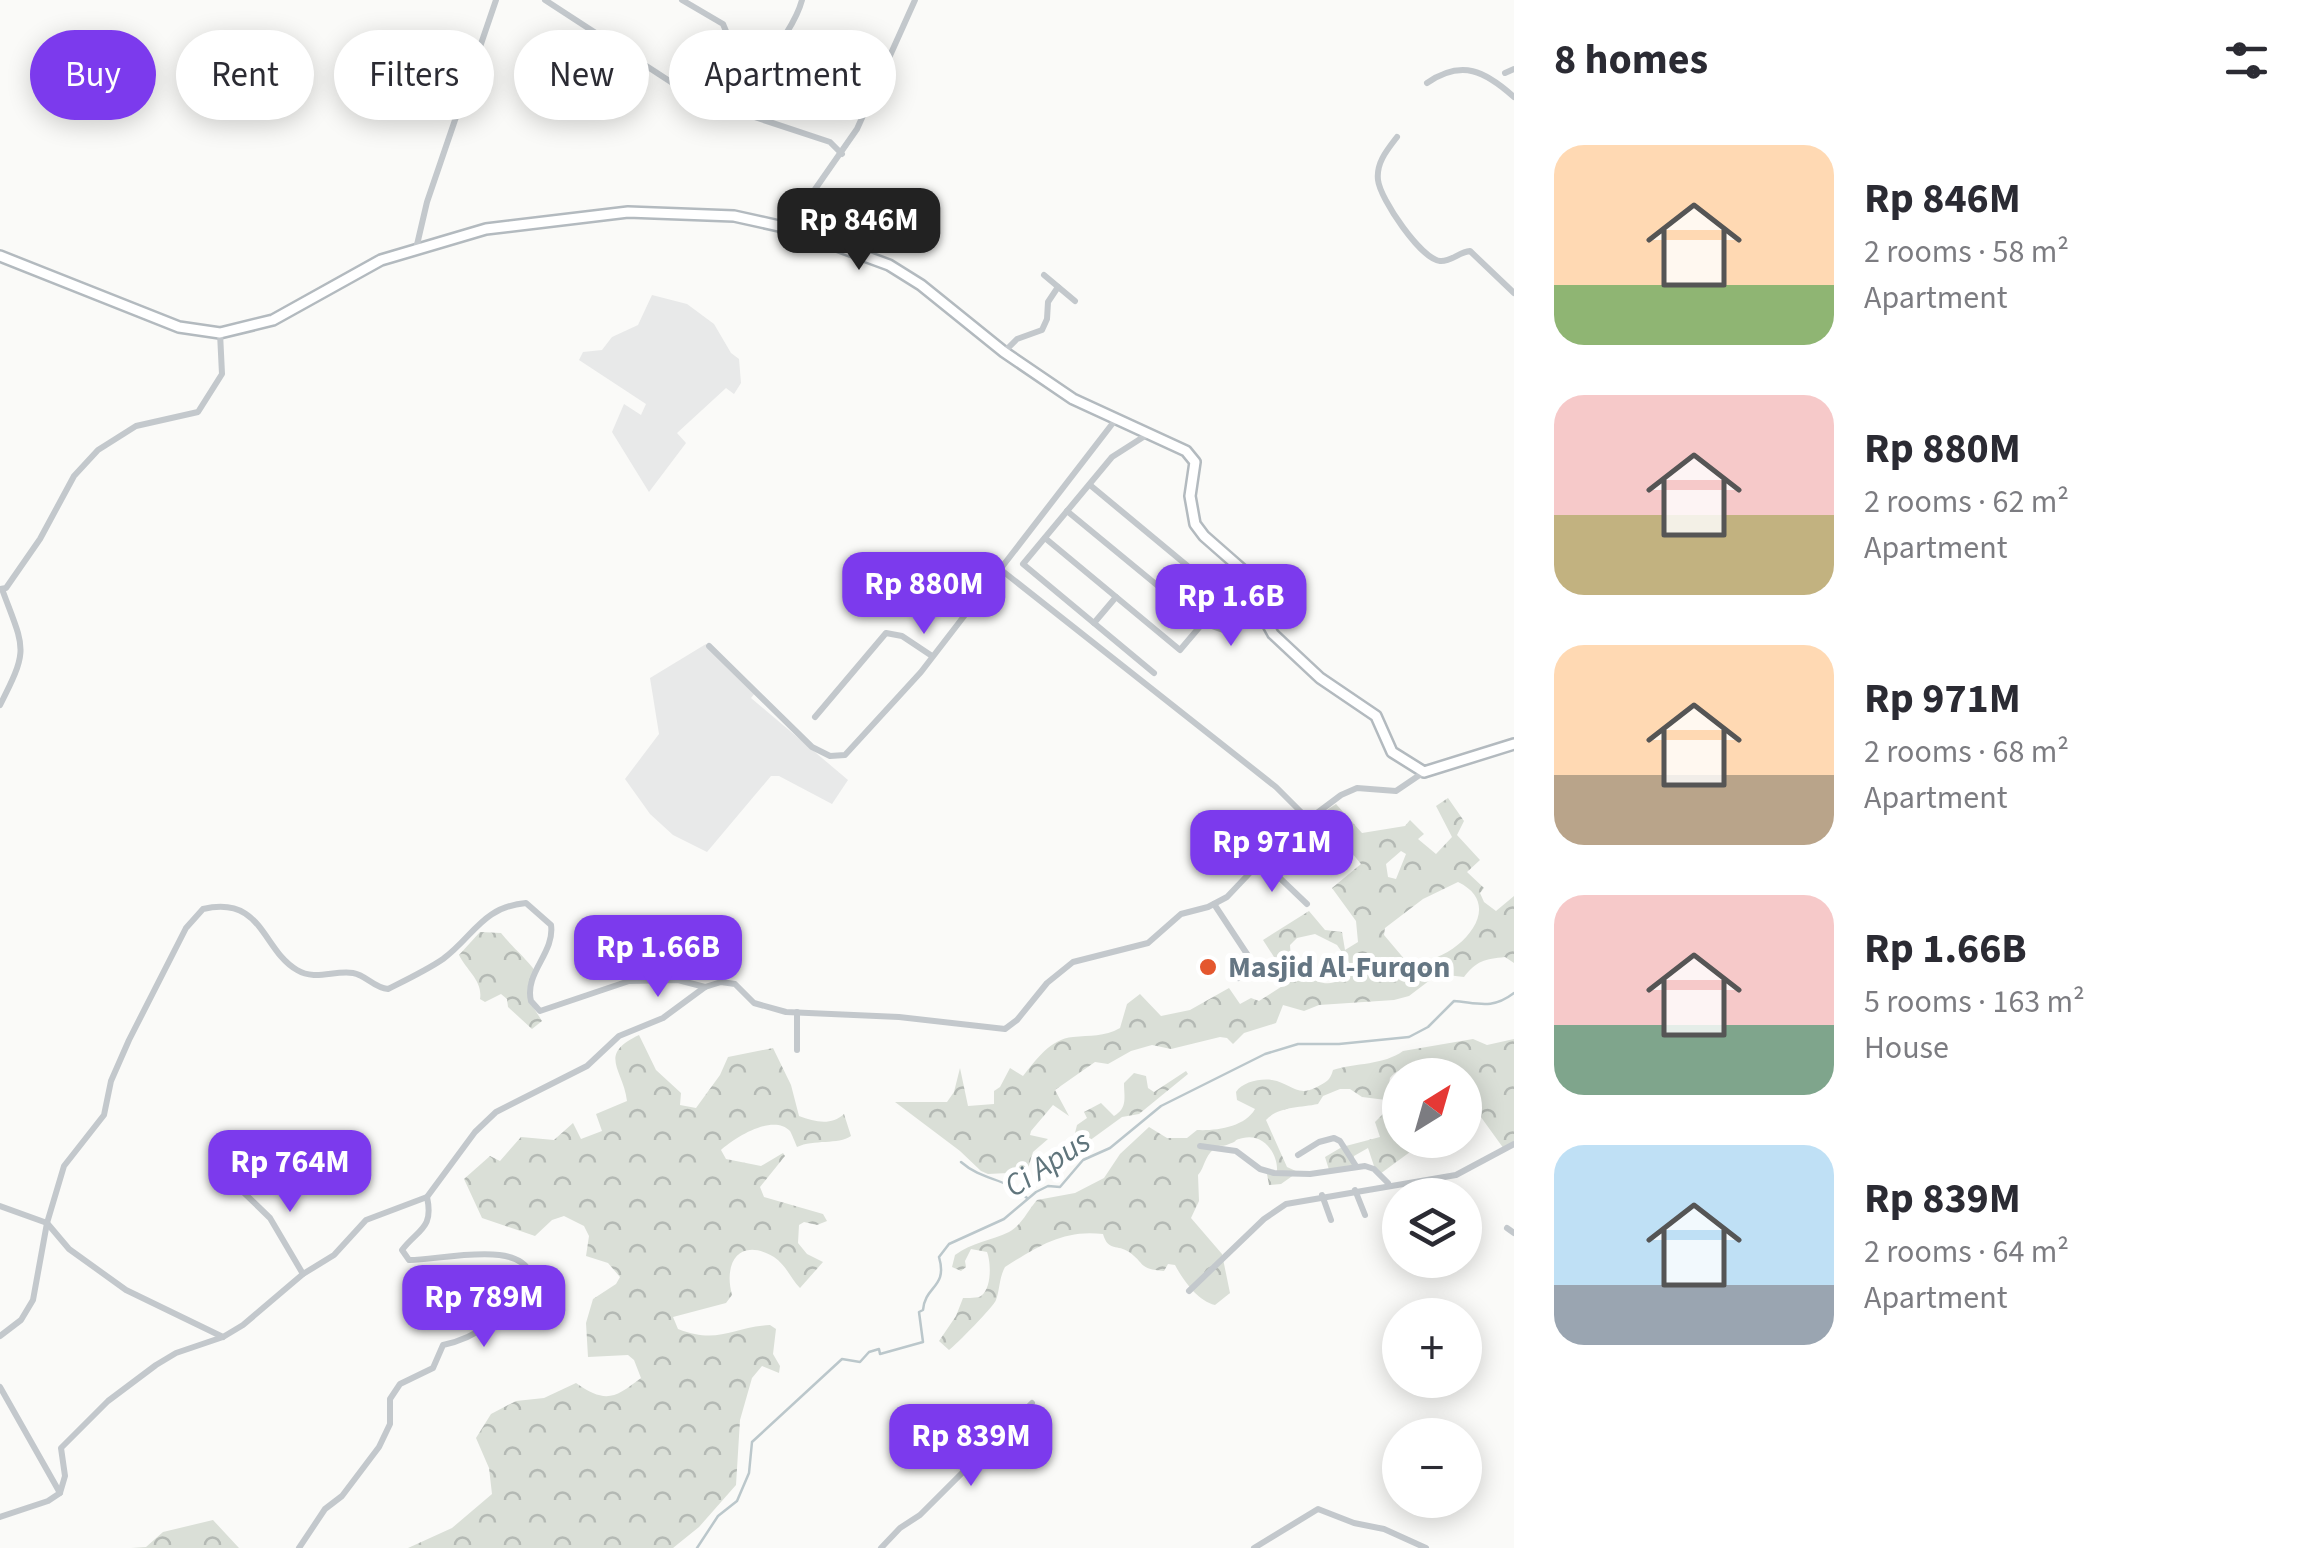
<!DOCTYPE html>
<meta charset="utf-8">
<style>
body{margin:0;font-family:"Source Sans 3",sans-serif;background:#f7f7f7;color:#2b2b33;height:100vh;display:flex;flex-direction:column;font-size:38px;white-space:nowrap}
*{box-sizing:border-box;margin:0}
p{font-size:32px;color:#7c7c81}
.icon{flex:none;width:55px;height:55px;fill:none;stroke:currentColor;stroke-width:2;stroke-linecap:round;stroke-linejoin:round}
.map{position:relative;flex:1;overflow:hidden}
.drawer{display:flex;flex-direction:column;background:#fff;width:800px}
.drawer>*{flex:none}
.hud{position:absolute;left:30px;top:30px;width:950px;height:90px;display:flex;gap:20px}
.needle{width:65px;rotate:37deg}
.controls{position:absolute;left:1382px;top:1058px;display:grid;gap:20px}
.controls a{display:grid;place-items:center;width:100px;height:100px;border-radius:50%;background:#fff;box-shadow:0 5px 25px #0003;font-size:50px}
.price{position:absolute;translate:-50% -85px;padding:0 22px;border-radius:20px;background:#7c3aed;color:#fff;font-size:32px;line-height:65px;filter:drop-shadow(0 2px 5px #0008)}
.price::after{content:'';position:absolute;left:50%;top:60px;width:30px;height:22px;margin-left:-15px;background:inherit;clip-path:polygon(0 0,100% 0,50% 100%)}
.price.on{background:#222;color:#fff}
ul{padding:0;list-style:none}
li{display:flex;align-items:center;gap:30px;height:250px;padding:0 40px}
li span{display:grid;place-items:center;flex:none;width:280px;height:200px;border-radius:30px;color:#555}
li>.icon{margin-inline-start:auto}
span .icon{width:120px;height:120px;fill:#fffc;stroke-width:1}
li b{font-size:42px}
h2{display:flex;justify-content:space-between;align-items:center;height:120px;padding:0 40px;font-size:42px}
.pill{padding:0 35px;border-radius:45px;background:#fff;box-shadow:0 5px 25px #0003;font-size:35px;line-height:90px}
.pill.on{background:#7c3aed;color:#fff}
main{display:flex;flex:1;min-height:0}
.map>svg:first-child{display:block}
.built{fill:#e8e9e9}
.forest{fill:url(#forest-crowns);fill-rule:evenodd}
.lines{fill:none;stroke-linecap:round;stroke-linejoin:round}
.stream{stroke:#bbc7cb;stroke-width:2.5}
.secondary-casing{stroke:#b3babf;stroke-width:14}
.street{stroke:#c3c8cc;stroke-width:6}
.secondary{stroke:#fff;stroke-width:9}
.poi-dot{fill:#e4572e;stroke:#fff;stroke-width:4}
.labels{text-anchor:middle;stroke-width:10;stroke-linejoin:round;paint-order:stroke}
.poi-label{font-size:30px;font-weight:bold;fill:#657683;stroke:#fff;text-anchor:start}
.water-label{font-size:32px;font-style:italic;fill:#60757c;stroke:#fff}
</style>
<main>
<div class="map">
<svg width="1514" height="1548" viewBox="0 0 1514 1548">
<defs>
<pattern id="forest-crowns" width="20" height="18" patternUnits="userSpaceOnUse" patternTransform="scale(2.5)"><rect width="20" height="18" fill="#dadfd7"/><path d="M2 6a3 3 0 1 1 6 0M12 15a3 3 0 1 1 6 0" fill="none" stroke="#b4b9b4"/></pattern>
</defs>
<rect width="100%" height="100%" fill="#fafaf8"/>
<g class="built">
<polygon points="652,295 687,304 714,324 731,353 739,359 741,383 734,394 726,388 677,433 686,443 649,492 612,432 624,404 641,415 646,404 579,360 583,352 602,350 612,337 638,325"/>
<polygon points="706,644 755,693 751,698 848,780 832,804 779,776 771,776 707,852 673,835 650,814 625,779 659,734 650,678"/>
</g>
<g class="forest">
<path d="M1448,798l16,23 -7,14 23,25 -13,12 17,16 -4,5 4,9 12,9 18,-15v67l-9,-6c-20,2 -29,4 -41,20l-26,-3 -29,22 -15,4 -75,5 -15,6 -21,-6 -7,18 -32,10 -11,11 -6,-6 -7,-1 -49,12 -19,-4 -21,6 -23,13 -13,-2 -40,28 14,26 -16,-11 -22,26 -1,4 18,4 -15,13 -6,20 -39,2 -7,-3 -21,-20 -65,-49h52l7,-10 6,-24 8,38 26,-2v-13l6,-4 10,-19 13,8c13,-16 27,-37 50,-39 17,-2 31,0 47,-9l7,-24 13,-10 21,22 29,-6 39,-22 11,16 11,-6 8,3 25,-16 -15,-22 5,-6 -11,-17 46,-29 16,19 17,2 3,18 13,-8 -2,-21 -24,-33 29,-24 -23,-28 -32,-12 30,-20 26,29 43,-7 5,-6 14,14 -6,5 18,15 16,-17 -16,-31zM1401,851l5,3 -10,25 -8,-2 -2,-13zM1458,882c56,27 -13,89 -52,79l-22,-26 1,-7 38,-29zM1315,934l22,11 13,19c-12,34 -44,17 -59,-4l-1,-15 7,-7z"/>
<path d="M480,932l21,1c11,14 25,25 35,39 -12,27 -8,26 6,49l-10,8 -24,-22 -1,-8 -6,-5 -16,8 -5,-3c3,-18 -13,-28 -21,-44z"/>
<path d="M639,1035l17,35 25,23 -1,12 16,3 24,-33 8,-18 45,-9 18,37 8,31c16,6 32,10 45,-2l7,22c-13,9 -37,3 -54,11 -1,-2 -6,-15 -7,-16 -17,-18 -56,7 -69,19l5,9 35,7 22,-13 2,3 -25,31 4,10 59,17 4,7 -10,4 -13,-3 -5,3 -1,18 9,11 16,8 -23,26c-9,-9 -14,-23 -26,-31 -34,-20 -51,5 -42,38l-6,8 -53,14 5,12c41,16 53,-2 92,-4l6,4 -3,25 7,12 -1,7 -17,-7 -10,12 -12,42 -4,65 -37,42 -26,21h-265l44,-20 40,-34 -3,-26 -13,-30 15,-24 25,-13 28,-3 32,-15c30,21 39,15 65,-5l-7,-18 -6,-5 -40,2 -2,-34 7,-24 23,-15 4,-7 -12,-14 -22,-7 3,-20 -5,-10 -20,-10 -12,4 -17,16 -53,-18 -18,-39 26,-23 10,5 21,-24 33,3 19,-17 8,16 21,-8 -6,-17 31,-13c-4,-33 -30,-46 12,-66z"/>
<path d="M1473,1039l14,6 27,-6v106l-10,4 -39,-54v-20c-12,0 -25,2 -36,0 -15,-2 -26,-13 -39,3l-1,6 6,10 -9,6 -24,-3 -12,-8h-10l-17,7 -5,8c-18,4 -39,2 -52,16l21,47 11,5 -17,12 -12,1 -2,-11 10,-3c1,-18 -14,-38 -34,-33 -13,3 -2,2 -14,6 -9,4 -7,-1 -15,5 -10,8 -9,18 -16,26l1,26 -8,17 31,36 8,39 -15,12c-17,-4 -32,-25 -40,-40l-7,-1 -4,7c-26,-2 -19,-8 -35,-19 -11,-8 -21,0 -26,-18 -40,-5 -66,13 -98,33 -6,11 -5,22 -9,33 -2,6 -40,45 -47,50l-10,-9 17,-25 7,-18c5,0 15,0 18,-2 11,-8 10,-34 6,-44l-16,-3 -6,12 1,6 -5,4 -9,-4 3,-12c17,-13 36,-14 54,-23 13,-7 19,-22 28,-32l38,-7 29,-15 16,-24 29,-27 18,11h20l10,-8c19,1 48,-3 58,-21l-18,-9 -1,-8c6,-10 25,-14 36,-12 19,3 25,18 45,7 9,-5 13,-6 16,-17 22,-7 51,-5 70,-19z"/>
<path d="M1186,1071l2,3 -49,40 -17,3 -33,24 -14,-8 2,-8 10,-7 -3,-6 17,-9 13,13c14,-8 10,-19 10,-33l10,-10 12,3 2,12 6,4z"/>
<polygon points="1383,1114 1393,1114 1400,1125 1397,1135 1410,1152 1380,1174 1375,1169 1368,1148 1354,1156 1354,1169 1330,1173 1325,1157 1342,1147 1380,1137 1375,1122"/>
<polygon points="213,1520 239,1548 131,1548 146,1547 163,1532"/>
</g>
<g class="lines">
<g class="stream">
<path d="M961,1162c23,20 42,14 66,36"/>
<path d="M697,1548l21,-32 19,-15 12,-28 3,-31 90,-83 18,3 9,-10 10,-3 1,5 43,-12 -4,-30 4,-2c2,-25 25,-22 16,-53l10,-13 55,-25 32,-27 12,-6 12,1 23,-27 27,-12 51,-42 104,-52 33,-10h41l70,-7 19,-10 26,-26c24,2 38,9 60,-8"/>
</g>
<g class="secondary-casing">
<polyline id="secondary" points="0,256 179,327 220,333 273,320 381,260 486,229 628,212 734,216 788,228 889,265 921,285 1004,352 1073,399 1186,451 1195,462 1190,496 1195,524 1204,536 1245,572 1257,605 1273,634 1320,678 1376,716 1392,752 1424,772 1514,744"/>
</g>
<g class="street">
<polyline points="545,0 694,97 830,142 842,154"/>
<polyline points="682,0 723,24 728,36 724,57 750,80"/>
<polyline points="1505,73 1514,69"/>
<path d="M1427,83c35,-24 58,-12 87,14"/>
<path d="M733,108c5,-16 17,-26 28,-39 14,-19 35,-46 41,-69"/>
<path d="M1397,137c-10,13 -21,26 -19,43 2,19 43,79 62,81 11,1 19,-9 30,-10l44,42"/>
<polyline points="788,228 857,129 915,0"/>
<polyline points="416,249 427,202 496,0"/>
<polyline points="1044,275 1075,301"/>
<polyline points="1004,352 1017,339 1042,330 1047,319 1048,302 1058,287"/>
<polyline points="1148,434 1112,457 1023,564 1154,673"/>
<polyline points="1067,511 1203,623 1226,631 1241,613 1262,615"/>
<polyline points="1045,538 1180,650 1225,597 1090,485"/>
<polyline points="1000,569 1276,787 1309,820"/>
<polyline points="0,589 6,588 40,539 74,476 98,450 136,426 198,412 222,374 220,333"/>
<polyline points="1094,623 1116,597"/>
<polyline points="709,646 812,747 830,756 845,755 921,672 1116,419"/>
<path d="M0,705c30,-58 24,-56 2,-116"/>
<polyline points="815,717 886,633 902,636 932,656"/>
<polyline points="1261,860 1307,904"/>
<polyline points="1214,904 1249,957 1238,978"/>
<polyline points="797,1050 797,1012"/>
<polyline points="1200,1146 1236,1151 1260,1169 1274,1173 1310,1174 1365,1166 1374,1169 1388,1183"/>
<polyline points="1298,1155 1319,1142 1334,1138 1340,1141 1356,1166"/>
<polyline points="238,1187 270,1218 303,1274"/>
<polyline points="1355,1190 1365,1215"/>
<polyline points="1322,1195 1331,1220"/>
<polyline points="0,1206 47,1223 69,1249 126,1290 223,1337"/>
<polyline points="1507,1228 1514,1233"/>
<polyline points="1189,1291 1264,1219 1286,1204 1456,1175 1514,1144"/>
<path d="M0,1336l21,-16 12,-20 14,-77 17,-57 40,-51 7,-34 18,-41 57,-112 17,-19c60,-14 59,41 94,61 18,11 37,0 56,3 13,2 21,15 35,16 18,-9 39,-19 55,-30 31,-23 39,-52 83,-56l25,22c4,28 -27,48 -20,76l9,10 89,-30 49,-1 27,7"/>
<polyline points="0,1387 60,1493"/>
<polyline points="0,1517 48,1501 60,1493 65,1476 61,1448 108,1401 156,1365 176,1353 223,1337 243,1325 303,1274 334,1255 366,1220 427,1197 475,1132 496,1112 587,1066 619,1036 663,1018 705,987 721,982 735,984 754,1003 786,1012 899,1017 1005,1029 1017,1020 1047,983 1073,962 1148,943 1181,914 1208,907 1227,897 1281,840 1341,795 1357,788 1396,791 1424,772"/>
<path d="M299,1548l26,-39 17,-13 37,-49 11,-23v-25l10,-15 33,-16 10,-23c35,-7 67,-33 89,-61 0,-49 -94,-23 -123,-24l-7,-10c16,-21 32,-21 25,-53"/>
<polyline points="881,1548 900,1528 920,1515 1032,1403"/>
<polyline points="1254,1548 1318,1509 1354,1523 1384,1529 1426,1548"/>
</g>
<use href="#secondary" class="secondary"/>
</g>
<circle class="poi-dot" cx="1208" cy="967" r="10"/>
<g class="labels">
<g class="poi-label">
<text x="1228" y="977">Masjid Al-Furqon</text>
</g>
<g class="water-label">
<text transform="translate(1047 1163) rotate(-33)" y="11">Ci Apus</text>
</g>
</g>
</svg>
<div class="controls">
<a><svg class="needle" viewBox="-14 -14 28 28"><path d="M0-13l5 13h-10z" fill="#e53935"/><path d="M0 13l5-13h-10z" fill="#7c7c81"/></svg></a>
<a><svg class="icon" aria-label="layers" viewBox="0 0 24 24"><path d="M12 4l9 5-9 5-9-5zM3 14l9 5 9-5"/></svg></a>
<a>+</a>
<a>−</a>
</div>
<b class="price on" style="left:859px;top:273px">Rp 846M</b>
<b class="price" style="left:924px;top:637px">Rp 880M</b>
<b class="price" style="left:1231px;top:649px">Rp 1.6B</b>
<b class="price" style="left:1272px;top:895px">Rp 971M</b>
<b class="price" style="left:658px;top:1000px">Rp 1.66B</b>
<b class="price" style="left:290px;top:1215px">Rp 764M</b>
<b class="price" style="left:484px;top:1350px">Rp 789M</b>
<b class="price" style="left:971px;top:1489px">Rp 839M</b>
<div class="hud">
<a class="pill on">Buy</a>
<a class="pill">Rent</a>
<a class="pill">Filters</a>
<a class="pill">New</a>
<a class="pill">Apartment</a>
</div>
</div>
<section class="drawer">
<h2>8 homes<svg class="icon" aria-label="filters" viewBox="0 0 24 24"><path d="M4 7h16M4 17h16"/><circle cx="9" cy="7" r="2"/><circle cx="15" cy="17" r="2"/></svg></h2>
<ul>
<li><span style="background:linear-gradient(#ffd9b3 70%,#8fb573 0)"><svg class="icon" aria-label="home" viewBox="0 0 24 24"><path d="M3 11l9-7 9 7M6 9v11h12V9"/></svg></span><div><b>Rp 846M</b><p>2 rooms · 58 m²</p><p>Apartment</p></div></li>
<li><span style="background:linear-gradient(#f6c9c9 60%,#c2b280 0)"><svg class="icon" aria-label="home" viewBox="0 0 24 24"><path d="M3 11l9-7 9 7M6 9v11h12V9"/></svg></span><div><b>Rp 880M</b><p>2 rooms · 62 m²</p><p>Apartment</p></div></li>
<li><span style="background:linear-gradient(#ffd9b3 65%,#b9a48a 0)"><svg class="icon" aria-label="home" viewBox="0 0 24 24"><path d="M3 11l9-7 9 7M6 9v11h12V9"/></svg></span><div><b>Rp 971M</b><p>2 rooms · 68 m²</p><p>Apartment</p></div></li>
<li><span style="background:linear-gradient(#f6c9c9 65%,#7fa58c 0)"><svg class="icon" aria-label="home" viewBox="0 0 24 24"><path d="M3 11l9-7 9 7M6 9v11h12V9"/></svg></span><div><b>Rp 1.66B</b><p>5 rooms · 163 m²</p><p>House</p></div></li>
<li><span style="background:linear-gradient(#bfe0f5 70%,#9aa5b1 0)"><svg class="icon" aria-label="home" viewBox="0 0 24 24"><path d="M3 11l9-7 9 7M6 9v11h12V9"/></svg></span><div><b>Rp 839M</b><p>2 rooms · 64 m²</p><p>Apartment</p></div></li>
</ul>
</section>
</main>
